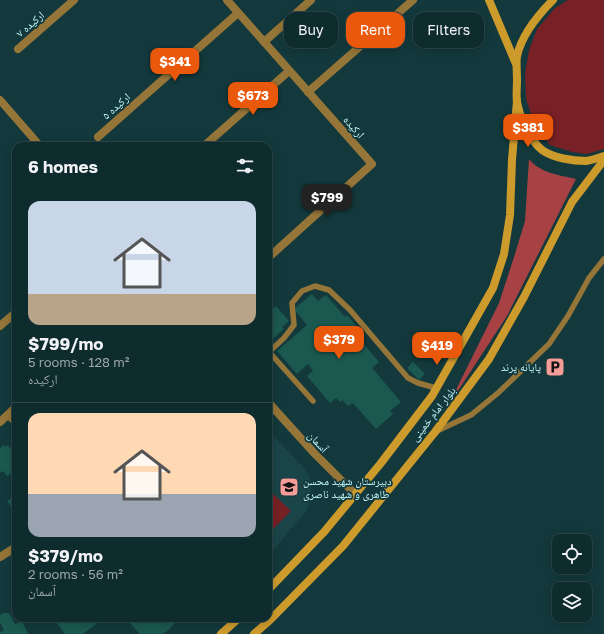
<!DOCTYPE html>
<meta charset="utf-8">
<style>
body{margin:0;font-family:"Golos Text","Noto Naskh Arabic",sans-serif;background:#173335;color:#f1f3f6;height:100vh;display:flex;flex-direction:column;font-size:15px;white-space:nowrap}
*{box-sizing:border-box;margin:0}
p{font-size:13px;color:#9ba7aa}
.icon{flex:none;width:22px;height:22px;fill:none;stroke:currentColor;stroke-width:2;stroke-linecap:round;stroke-linejoin:round}
.map{position:relative;flex:1;overflow:hidden}
.drawer{position:absolute;left:12px;top:142px;width:260px;height:480px;display:flex;flex-direction:column;background:#0e2b2d;border-radius:12px;box-shadow:0 2px 10px #0003,0 0 0 1px #2e4749}
.drawer>*{flex:none}
.top-card{position:absolute;left:284px;top:12px;width:260px;height:36px;display:flex;gap:8px}
.buttons{position:absolute;left:552px;top:534px;display:grid;gap:8px}
.buttons a{display:grid;place-items:center;width:40px;height:40px;border-radius:8px;background:#0e2b2d;box-shadow:0 2px 10px #0003,0 0 0 1px #2e4749;font-size:20px}
.price{position:absolute;translate:-50% -34px;padding:0 9px;border-radius:8px;background:#ea580c;color:#fff;font-size:13px;line-height:26px;filter:drop-shadow(0 1px 2px #0008)}
.price::after{content:'';position:absolute;left:50%;top:24px;width:12px;height:9px;margin-left:-6px;background:inherit;clip-path:polygon(0 0,100% 0,50% 100%)}
.price.on{background:#222;color:#fff}
ul{padding:0;list-style:none}
li{display:grid;align-content:center;gap:8px;height:212px;padding:0 16px}
li+li{border-top:1px solid #2e4749}
li span{display:grid;place-items:center;height:124px;border-radius:12px;color:#555}
li>.icon{margin-inline-start:auto}
span .icon{width:72px;height:72px;fill:#fffc;stroke-width:1}
li b{font-size:17px}
h2{display:flex;justify-content:space-between;align-items:center;height:48px;padding:0 16px;font-size:17px}
.pill{padding:0 14px;border-radius:12px;background:#0e2b2d;box-shadow:0 2px 10px #0003,0 0 0 1px #2e4749;font-size:14px;line-height:36px}
.pill.on{background:#ea580c;color:#fff}
.map>svg:first-child{display:block}
.built{fill:#1a4548}
.green{fill:#772025}
.forest{fill:#a84143}
.building{fill:#1b5950}
.lines{fill:none;stroke-linecap:round;stroke-linejoin:round}
.service{stroke:#957538;stroke-width:5.5}
.minor{stroke:#957538;stroke-width:8}
.tertiary{stroke:#957538;stroke-width:8}
.secondary{stroke:#cd9a2c;stroke-width:8}
.labels{text-anchor:middle;stroke-width:3.5;stroke-linejoin:round;paint-order:stroke}
.street-label{font-size:11px;fill:#c5f9fd;stroke:#13393c}
.poi-label{font-size:11px;fill:#c5f9fd;stroke:#13393c;text-anchor:end}
</style>
<div class="map">
<svg width="604" height="634" viewBox="0 0 604 634">
<rect width="100%" height="100%" fill="#13393c"/>
<polygon class="built" points="268,430 303,467 310,478 311,495 307,510 268,556"/>
<g class="green">
<polygon points="568,0 604,0 604,149 587,154 572,152 550,145 535,126 526,99 525,74 529,50 537,29 555,8"/>
<polygon points="268,489 291,511 268,534"/>
</g>
<path class="forest" d="M529,159c11,14 30,16 47,20l-69,137 -59,90 51,-103 16,-49 10,-33z"/>
<g class="building">
<polygon points="312,294 318,301 326,295 345,317 347,315 363,334 358,337 379,362 372,368 401,402 390,411 393,414 376,429 353,403 348,406 342,400 340,402 336,398 330,403 307,376 313,371 308,364 297,374 277,351 307,325 294,309"/>
<polygon points="276,306 289,321 282,327 284,329 268,343 268,309 270,311"/>
<polygon points="413,362 425,374 419,380 407,368"/>
<polygon points="16,443 16,472 14,473 13,472 7,476 3,471 0,473 0,448 4,445 5,447 8,445 10,448"/>
<polygon points="16,495 16,513 7,501"/>
<polygon points="4,613 8,613 11,616 15,624 22,621 28,634 0,634 0,632 4,630 0,623 0,615"/>
<polygon points="53,618 104,618 83,634 65,634"/>
<polygon points="125,618 180,618 166,632 161,634 140,634"/>
</g>
<g class="lines">
<g class="service">
<polyline points="313,401 270,353 271,350 284,338 294,325 292,303 302,291 315,286 329,290 350,310 408,378 418,383 436,388"/>
<polyline points="437,431 471,415 499,392 549,344 568,316 589,278 604,259"/>
</g>
<g class="minor">
<polyline points="227,0 372,164 268,258"/>
<polyline points="264,42 311,0"/>
<polyline points="18,49 74,0"/>
<polyline points="308,92 413,0"/>
<polyline points="98,137 238,13"/>
<polyline points="204,146 289,71"/>
<polyline points="8,415 16,422"/>
<polyline points="0,422 16,407"/>
<polyline points="0,557 16,547"/>
</g>
<g class="tertiary">
<polyline points="0,100 40,146"/>
<polyline points="0,326 16,312"/>
<polyline points="268,402 315,454 355,494"/>
</g>
<g class="secondary">
<polyline points="489,0 516,64"/>
<path d="M553,0c-15,15 -31,34 -36,56 -1,7 0,16 0,24 0,7 -1,15 0,22 3,16 12,37 25,48 11,8 31,11 44,11 6,-1 12,-3 18,-5"/>
<polyline points="268,590 324,532 381,463 432,396 493,288 504,254 510,215 512,160 517,101"/>
<polyline points="221,634 239,618"/>
<polyline points="254,634 270,620 343,546 435,432 489,359 524,297 572,202 604,160"/>
</g>
</g>
<defs>
<g id="parking-square" transform="scale(1)"><rect x="-9" y="-9" width="18" height="18" rx="4" fill="#f59b98" stroke="#13393c"/><path d="M-3.5-5.5H1a3.5 3.5 0 0 1 0 7H-1V5.5H-3.5ZM-1-3.4V-.6H.8a1.4 1.4 0 0 0 0-2.8Z" fill="#111"/></g>
<g id="school-square" transform="scale(1)"><rect x="-9" y="-9" width="18" height="18" rx="4" fill="#f59b98" stroke="#13393c"/><path d="M0-5L7-2L0 1L-7-2ZM-4 1L0 2.5L4 1V4Q0 6-4 4Z" fill="#111"/></g>
</defs>
<g fill-rule="evenodd">
<use href="#parking-square" x="555" y="367"/>
<use href="#school-square" x="289" y="487"/>
</g>
<g class="labels">
<g class="street-label">
<text transform="translate(30 24) rotate(-41)" y="4">ارکیده ۷</text>
<text transform="translate(116 106) rotate(-42)" y="4">ارکیده ۵</text>
<text transform="translate(354 127) rotate(48)" y="4">ارکیده</text>
<text transform="translate(433 414) rotate(-52)" y="4">بلوار امام خمینی</text>
<text transform="translate(318 442) rotate(47)" y="4">آسمان</text>
</g>
<g class="poi-label">
<text x="541" y="371">پایانه پرند</text>
<text x="303" y="485" text-anchor="start">دبیرستان شهید محسن<tspan x="303" dy="13">طاهری و شهید ناصری</tspan></text>
</g>
</g>
</svg>
<div class="buttons">
<a><svg class="icon" aria-label="locate" viewBox="0 0 24 24"><circle cx="12" cy="12" r="6"/><path d="M12 2v4M12 18v4M2 12h4M18 12h4"/></svg></a>
<a><svg class="icon" aria-label="layers" viewBox="0 0 24 24"><path d="M12 4l9 5-9 5-9-5zM3 14l9 5 9-5"/></svg></a>
</div>
<b class="price" style="left:175px;top:82px">$341</b>
<b class="price" style="left:253px;top:116px">$673</b>
<b class="price" style="left:528px;top:148px">$381</b>
<b class="price on" style="left:327px;top:218px">$799</b>
<b class="price" style="left:339px;top:360px">$379</b>
<b class="price" style="left:437px;top:366px">$419</b>
<div class="top-card">
<a class="pill">Buy</a>
<a class="pill on">Rent</a>
<a class="pill">Filters</a>
</div>
<section class="drawer">
<h2>6 homes<svg class="icon" aria-label="filters" viewBox="0 0 24 24"><path d="M4 7h16M4 17h16"/><circle cx="9" cy="7" r="2"/><circle cx="15" cy="17" r="2"/></svg></h2>
<ul>
<li><span style="background:linear-gradient(#c9d6e8 75%,#b9a48a 0)"><svg class="icon" aria-label="home" viewBox="0 0 24 24"><path d="M3 11l9-7 9 7M6 9v11h12V9"/></svg></span><div><b>$799/mo</b><p>5 rooms · 128 m²</p><p>ارکیده</p></div></li>
<li><span style="background:linear-gradient(#ffd9b3 65%,#9aa5b1 0)"><svg class="icon" aria-label="home" viewBox="0 0 24 24"><path d="M3 11l9-7 9 7M6 9v11h12V9"/></svg></span><div><b>$379/mo</b><p>2 rooms · 56 m²</p><p>آسمان</p></div></li>
</ul>
</section>
</div>
